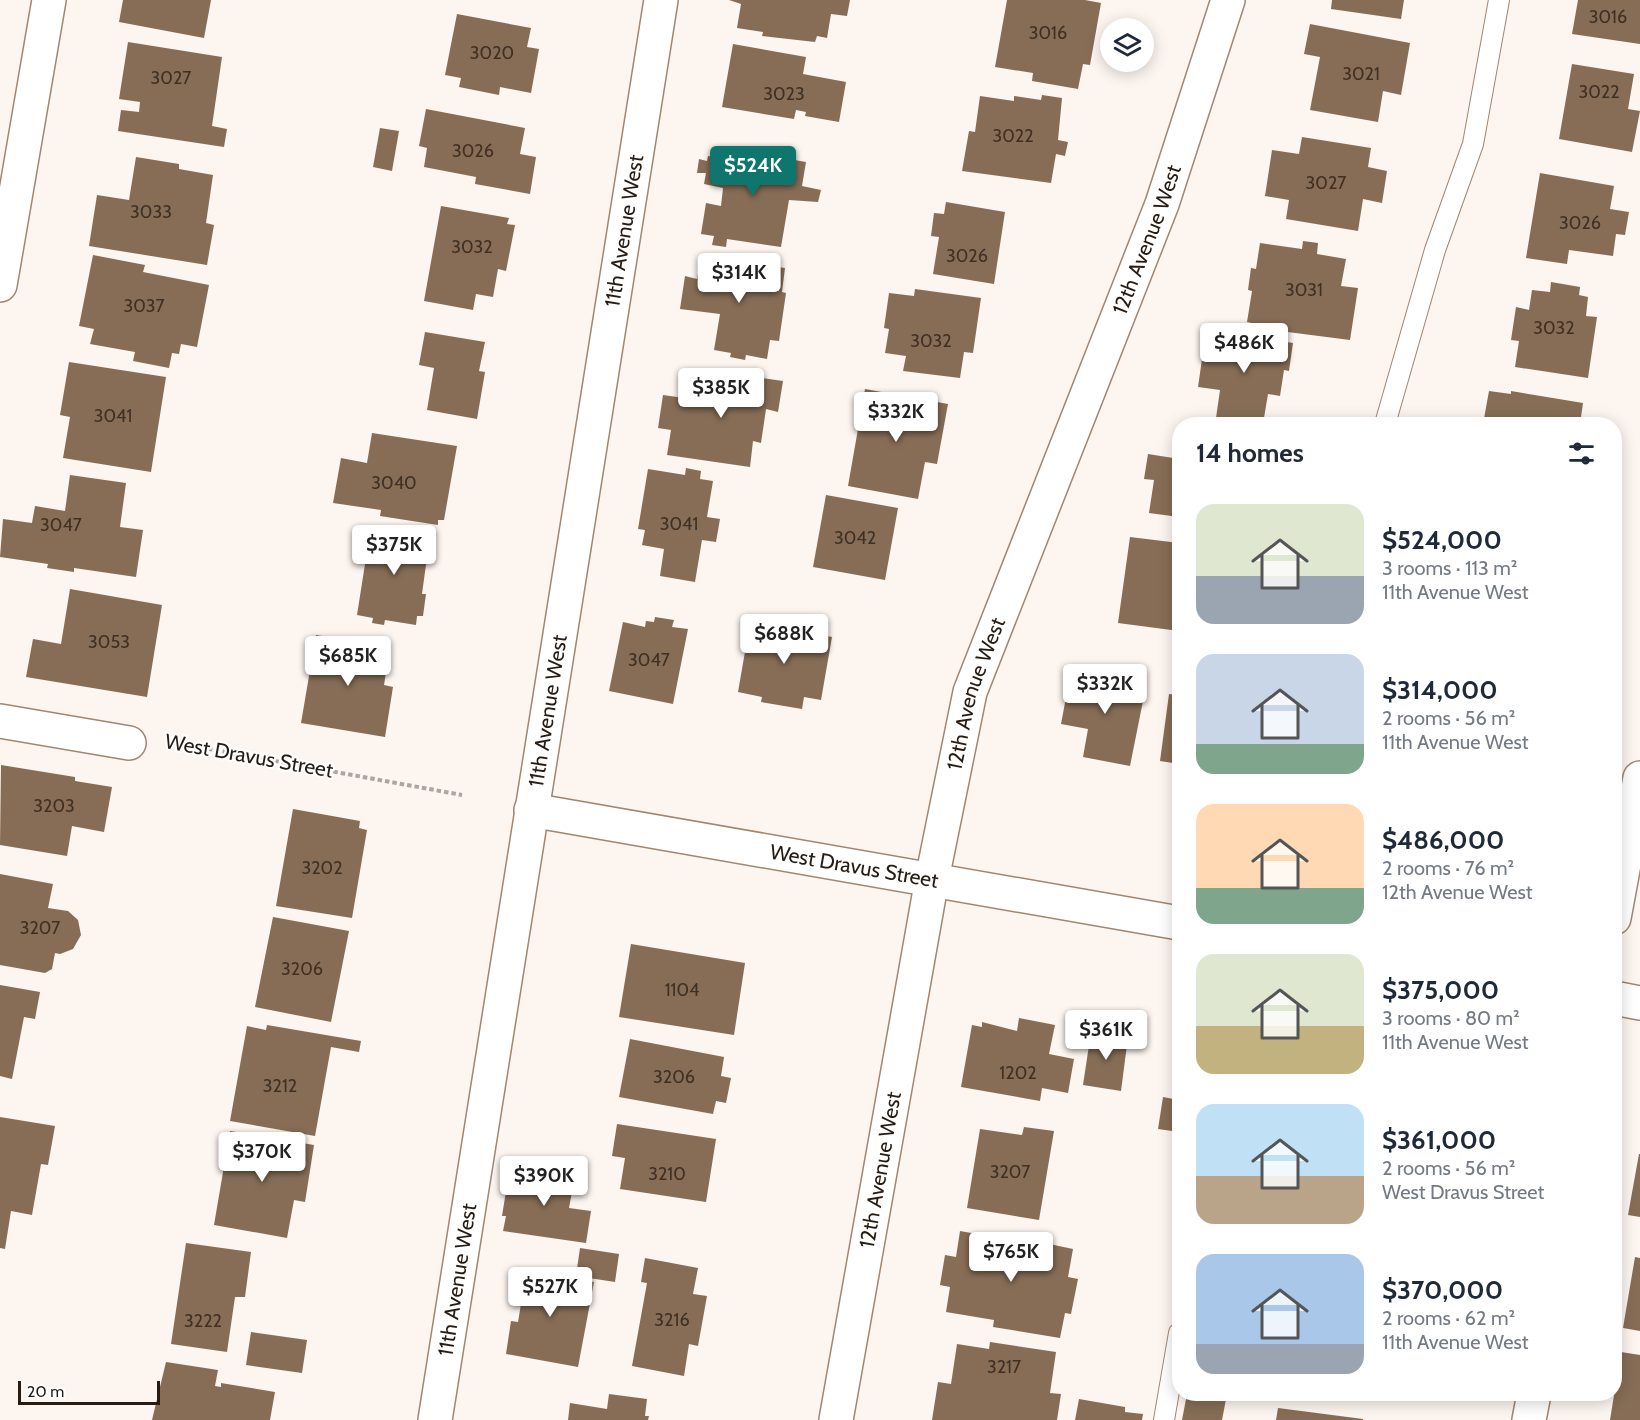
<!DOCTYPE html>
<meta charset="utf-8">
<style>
body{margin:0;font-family:Cabin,sans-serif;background:#f6f6f7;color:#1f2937;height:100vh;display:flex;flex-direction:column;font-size:22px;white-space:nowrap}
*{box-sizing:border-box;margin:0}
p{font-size:20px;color:#747a83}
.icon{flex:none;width:33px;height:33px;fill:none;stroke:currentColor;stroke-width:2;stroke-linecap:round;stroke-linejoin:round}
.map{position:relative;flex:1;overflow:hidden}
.sheet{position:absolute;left:1172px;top:417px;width:450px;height:984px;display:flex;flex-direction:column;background:#fff;border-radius:24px;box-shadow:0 3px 15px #0003}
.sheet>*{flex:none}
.tools{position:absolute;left:1100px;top:18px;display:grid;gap:12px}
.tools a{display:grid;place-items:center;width:54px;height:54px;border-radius:50%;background:#fff;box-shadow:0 3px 15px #0003;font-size:30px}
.scale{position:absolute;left:18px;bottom:15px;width:142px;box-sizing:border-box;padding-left:6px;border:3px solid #271c13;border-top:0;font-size:16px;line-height:21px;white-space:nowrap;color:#271c13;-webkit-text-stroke:4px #fff;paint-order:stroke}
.price{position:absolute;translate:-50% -51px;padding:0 14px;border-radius:6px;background:#fff;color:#222;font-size:20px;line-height:39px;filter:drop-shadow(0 2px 3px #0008)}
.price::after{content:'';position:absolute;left:50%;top:36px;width:18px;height:14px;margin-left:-9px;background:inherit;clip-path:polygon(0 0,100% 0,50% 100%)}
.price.active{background:#0f766e;color:#fff}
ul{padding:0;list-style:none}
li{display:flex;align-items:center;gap:18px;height:150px;padding:0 24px}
li span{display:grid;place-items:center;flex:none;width:168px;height:120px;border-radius:18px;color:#555}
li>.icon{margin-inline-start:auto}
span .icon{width:72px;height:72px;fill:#fffc;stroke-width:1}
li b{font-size:26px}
h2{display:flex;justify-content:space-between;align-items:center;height:72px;padding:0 24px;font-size:26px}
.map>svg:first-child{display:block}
.building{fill:#876d56}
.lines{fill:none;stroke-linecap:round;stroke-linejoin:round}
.service-casing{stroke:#a2866f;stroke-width:22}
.minor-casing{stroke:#a2866f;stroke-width:36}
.tertiary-casing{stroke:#a2866f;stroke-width:36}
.path{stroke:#ada59e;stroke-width:4;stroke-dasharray:4.5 3;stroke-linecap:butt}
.service{stroke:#fff;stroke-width:20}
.minor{stroke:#fff;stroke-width:33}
.tertiary{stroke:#fff;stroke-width:33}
.labels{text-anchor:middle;stroke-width:4.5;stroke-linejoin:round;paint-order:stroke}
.number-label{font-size:18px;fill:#3f3024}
.street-label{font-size:21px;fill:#271c13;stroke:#fff}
</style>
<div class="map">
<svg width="1640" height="1420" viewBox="0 0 1640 1420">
<rect width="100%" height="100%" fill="#fcf5f0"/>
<g class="building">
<polygon points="123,0 211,0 204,38 119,22"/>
<polygon points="729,0 850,0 847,16 831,14 827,38 817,36 815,42 762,36 763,32 737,28 741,4"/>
<polygon points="1007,0 1085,0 1101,3 1090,65 1083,64 1078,89 1032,81 1033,73 995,67"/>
<polygon points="1332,0 1404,0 1401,19 1331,9"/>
<polygon points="1578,0 1640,0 1640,44 1572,34"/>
<polygon points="457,14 531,28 527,47 539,49 531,93 500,87 499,95 459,87 461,78 445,75"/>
<polygon points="1310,24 1410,43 1401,95 1383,91 1378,122 1310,110 1320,57 1304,54"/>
<polygon points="128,42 222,57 212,126 227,129 224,147 118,131 121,110 139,112 140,102 119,99"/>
<polygon points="733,44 806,57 803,74 846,82 839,122 805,116 806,112 796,110 794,119 722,107"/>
<polygon points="1572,64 1634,74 1628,109 1640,111 1632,152 1559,139"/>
<polygon points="1042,95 1062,98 1058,140 1068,142 1065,156 1056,154 1051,183 962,171 969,131 975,132 980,96 1014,101 1014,96 1041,100"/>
<polygon points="426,109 525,128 520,154 536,157 530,194 475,184 476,177 424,167 427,148 419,146"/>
<polygon points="380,128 399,131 392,171 373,167"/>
<polygon points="1302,137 1371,148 1368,167 1387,171 1382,203 1363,199 1358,231 1286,219 1289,200 1265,196 1272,150 1299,154"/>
<polygon points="730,149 806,162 802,186 821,190 818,202 789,200 781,247 727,239 726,247 712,245 714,236 701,234 706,203 721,206 723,188 704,184 706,173 697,173 699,159 707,161 708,156 729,159"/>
<polygon points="136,157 179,164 179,169 213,175 206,223 214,225 207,265 89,246 97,195 129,200"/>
<polygon points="1540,173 1614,186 1610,209 1629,212 1625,235 1616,234 1613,256 1569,250 1567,264 1526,258"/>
<polygon points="946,202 1005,212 994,284 933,274 939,237 931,236 934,213 944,214"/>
<polygon points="441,206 509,218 507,224 515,225 506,271 498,269 493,297 476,294 473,310 424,301"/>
<polygon points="1303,241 1318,243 1317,254 1346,259 1341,286 1358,288 1350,340 1256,328 1256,324 1247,322 1252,291 1248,290 1251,268 1256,269 1260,243 1302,249"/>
<polygon points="93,255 145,265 143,272 209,285 197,347 181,344 179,354 172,353 169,368 133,361 135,352 90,344 94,329 79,326"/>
<polygon points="701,256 785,268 782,292 786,293 779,341 770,340 767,359 746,355 745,360 730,357 731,353 714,350 720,314 680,309 685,276 697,279"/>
<polygon points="1551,282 1580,287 1579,295 1588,297 1586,316 1597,317 1588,378 1515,367 1519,341 1511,340 1516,307 1529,310 1532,290 1550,292"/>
<polygon points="915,289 981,298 973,353 964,352 960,378 903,371 906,356 885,353 889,329 884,328 889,293 914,296"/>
<polygon points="1206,331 1252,337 1253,333 1266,334 1266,339 1293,343 1289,371 1284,370 1280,396 1268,394 1263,424 1233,424 1233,422 1216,418 1220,390 1198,387"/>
<polygon points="425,332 485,342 479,371 485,372 477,419 427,410 434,368 419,365"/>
<polygon points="69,362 166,377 151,472 63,458 70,417 60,415"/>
<polygon points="709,370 783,381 778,412 766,409 761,443 753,441 750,467 667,455 671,430 658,428 663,395 705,401"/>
<polygon points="865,389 948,404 937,464 925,462 918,499 848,486"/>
<polygon points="1489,391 1511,394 1511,391 1583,403 1580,424 1483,424"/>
<polygon points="1178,426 1179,426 1179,517 1149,513 1154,480 1144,479 1148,454 1173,458"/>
<polygon points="372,433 457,446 444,520 438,520 438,525 380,516 381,510 333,503 341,458 367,463"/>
<polygon points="686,468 701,471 700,479 713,481 707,517 720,519 716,542 702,540 695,582 660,576 664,549 642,545 645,530 638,529 648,469 685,475"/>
<polygon points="70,475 126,483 120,527 143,530 136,577 74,568 74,572 47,568 48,564 0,557 3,519 32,523 35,506 65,511"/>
<polygon points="826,495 898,508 885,580 813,567"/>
<polygon points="371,526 430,535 422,594 426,594 423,616 417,616 416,625 385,620 384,625 372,623 373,618 357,615"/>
<polygon points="1130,537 1179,543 1179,631 1118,623"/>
<polygon points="70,589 162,605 147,697 26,677 33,639 61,644"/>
<polygon points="655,617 674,620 672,627 688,629 673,704 609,691 623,622 645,627 646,621 654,622"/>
<polygon points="750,623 832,637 821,700 804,697 802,709 761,702 762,697 738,692"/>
<polygon points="316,635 390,647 384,685 393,687 385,737 301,723"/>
<polygon points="1071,671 1146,686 1130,766 1083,757 1088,729 1061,724"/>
<polygon points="1169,694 1179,695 1179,764 1160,761"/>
<polygon points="1,765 75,777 75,781 112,787 104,832 72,826 67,856 0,845"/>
<polygon points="293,809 360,821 359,828 367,830 352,918 276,906"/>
<polygon points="0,874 53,884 48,908 68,911 78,920 81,935 73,949 60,954 55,953 52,969 45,973 0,965"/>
<polygon points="273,917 349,931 331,1022 255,1007"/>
<polygon points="631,944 745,963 734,1035 619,1017"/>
<polygon points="0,985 40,992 35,1019 24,1017 12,1079 0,1076"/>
<polygon points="1019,1018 1055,1025 1049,1054 1074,1059 1068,1093 1042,1088 1040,1101 961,1087 972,1025 982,1027 982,1022 1017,1031"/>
<polygon points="267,1025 361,1041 359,1052 331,1047 315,1136 230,1121 247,1026 266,1030"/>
<polygon points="1091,1032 1128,1037 1121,1091 1083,1085"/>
<polygon points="630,1039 724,1057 721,1076 731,1078 726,1103 716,1101 713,1114 619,1097"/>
<polygon points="1163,1097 1179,1100 1179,1132 1158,1129"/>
<polygon points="0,1117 55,1126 48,1165 41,1164 32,1215 11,1211 5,1249 0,1248"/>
<polygon points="617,1124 716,1139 706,1202 620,1189 625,1158 612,1156"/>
<polygon points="1024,1127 1054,1131 1039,1220 967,1208 980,1129 1022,1135"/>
<polygon points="230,1131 314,1145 305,1202 294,1200 287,1238 214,1225"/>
<polygon points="1639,1154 1640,1154 1640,1217 1628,1215"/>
<polygon points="516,1166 575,1176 569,1208 591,1211 586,1243 503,1231 506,1216 502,1216 507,1185 513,1186"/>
<polygon points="960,1231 1011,1240 1011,1236 1073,1249 1068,1277 1078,1279 1071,1314 1065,1313 1060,1338 993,1327 994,1320 946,1312 950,1287 940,1285 945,1255 956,1257"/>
<polygon points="186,1243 251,1252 245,1297 235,1297 227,1352 171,1344"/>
<polygon points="580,1248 619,1254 615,1282 576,1276"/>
<polygon points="1635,1257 1640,1258 1640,1331 1623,1328"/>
<polygon points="645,1258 698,1268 693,1294 707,1296 698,1346 689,1344 684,1376 632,1366 647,1283 641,1282"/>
<polygon points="520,1269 594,1282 578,1367 506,1354 511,1321 518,1322 521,1304 514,1303"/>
<polygon points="251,1332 307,1340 302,1373 246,1365"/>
<polygon points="990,1342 1056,1352 1050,1393 1061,1394 1057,1420 932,1420 938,1382 951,1384 957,1344 989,1349"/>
<polygon points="1621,1352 1640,1355 1640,1420 1610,1420"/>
<polygon points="166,1362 218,1370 215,1386 221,1387 221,1383 275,1392 270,1420 152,1420"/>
<polygon points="609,1394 647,1399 645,1416 649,1416 648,1420 568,1420 570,1403 607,1409"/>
<polygon points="1187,1394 1227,1394 1222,1420 1182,1420"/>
<polygon points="1079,1399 1125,1407 1125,1412 1143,1414 1142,1420 1075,1420"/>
<polygon points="1278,1408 1363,1419 1363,1420 1276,1420"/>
</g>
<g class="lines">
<g class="service-casing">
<g id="service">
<polyline points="1385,424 1435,250 1473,144 1499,0"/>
<polyline points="1164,1420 1179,1333"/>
</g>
</g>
<g class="minor-casing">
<g id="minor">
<polyline points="0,285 49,0"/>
<polyline points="0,721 129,743"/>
<polyline points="1614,918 1640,778"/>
<path id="s1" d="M836,1420l96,-541 38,-187 192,-488 66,-204"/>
<polyline points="1529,1420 1534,1394"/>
</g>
</g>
<g class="tertiary-casing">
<g id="tertiary">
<path id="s2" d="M531,810l648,113"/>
<polyline points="1614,998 1640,1003"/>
<path id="s3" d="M435,1420l226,-1420"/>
</g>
</g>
<polyline class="path" points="171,742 462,795"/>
<use href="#service" class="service"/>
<use href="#minor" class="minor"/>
<use href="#tertiary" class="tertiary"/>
</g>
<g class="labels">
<g class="number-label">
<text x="1608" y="23">3016</text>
<text x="1048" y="39">3016</text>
<text x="492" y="59">3020</text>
<text x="1361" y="80">3021</text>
<text x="171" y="84">3027</text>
<text x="1599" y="98">3022</text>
<text x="784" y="100">3023</text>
<text x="1013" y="142">3022</text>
<text x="473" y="157">3026</text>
<text x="1326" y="189">3027</text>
<text x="151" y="218">3033</text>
<text x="1580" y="229">3026</text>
<text x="472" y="253">3032</text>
<text x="967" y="262">3026</text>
<text x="1304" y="296">3031</text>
<text x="144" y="312">3037</text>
<text x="1554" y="334">3032</text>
<text x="931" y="347">3032</text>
<text x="113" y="422">3041</text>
<text x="394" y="489">3040</text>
<text x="679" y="530">3041</text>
<text x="61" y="531">3047</text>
<text x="855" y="544">3042</text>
<text x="109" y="648">3053</text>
<text x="649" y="666">3047</text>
<text x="54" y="812">3203</text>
<text x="322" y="874">3202</text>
<text x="40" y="934">3207</text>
<text x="302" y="975">3206</text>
<text x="682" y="996">1104</text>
<text x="1018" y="1079">1202</text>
<text x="674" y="1083">3206</text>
<text x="280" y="1092">3212</text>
<text x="1010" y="1178">3207</text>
<text x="667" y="1180">3210</text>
<text x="672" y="1326">3216</text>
<text x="203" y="1327">3222</text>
<text x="1004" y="1373">3217</text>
</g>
<g class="street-label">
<text dy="7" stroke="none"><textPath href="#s3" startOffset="1204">11th Avenue West</textPath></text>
<text dy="7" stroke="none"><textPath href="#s1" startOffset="1226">12th Avenue West</textPath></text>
<text dy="7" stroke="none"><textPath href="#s1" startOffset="740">12th Avenue West</textPath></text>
<text dy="7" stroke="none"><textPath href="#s3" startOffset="718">11th Avenue West</textPath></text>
<text transform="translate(249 756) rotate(10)" y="7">West Dravus Street</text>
<text dy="7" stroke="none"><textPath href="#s2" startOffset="328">West Dravus Street</textPath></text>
<text dy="7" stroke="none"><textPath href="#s1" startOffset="254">12th Avenue West</textPath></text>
<text dy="7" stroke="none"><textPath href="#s3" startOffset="142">11th Avenue West</textPath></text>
</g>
</g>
</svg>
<div class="tools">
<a><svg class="icon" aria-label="layers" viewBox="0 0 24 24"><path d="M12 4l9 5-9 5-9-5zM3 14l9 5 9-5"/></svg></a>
</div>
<div class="scale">20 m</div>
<b class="price active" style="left:753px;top:197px">$524K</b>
<b class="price" style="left:739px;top:304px">$314K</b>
<b class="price" style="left:1244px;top:374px">$486K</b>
<b class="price" style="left:721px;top:419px">$385K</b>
<b class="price" style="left:896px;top:443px">$332K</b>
<b class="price" style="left:394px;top:576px">$375K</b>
<b class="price" style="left:784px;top:665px">$688K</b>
<b class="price" style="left:348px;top:687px">$685K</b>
<b class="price" style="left:1105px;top:715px">$332K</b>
<b class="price" style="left:1106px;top:1061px">$361K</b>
<b class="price" style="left:262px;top:1183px">$370K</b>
<b class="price" style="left:544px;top:1207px">$390K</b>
<b class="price" style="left:1011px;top:1283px">$765K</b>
<b class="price" style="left:550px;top:1318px">$527K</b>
<section class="sheet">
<h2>14 homes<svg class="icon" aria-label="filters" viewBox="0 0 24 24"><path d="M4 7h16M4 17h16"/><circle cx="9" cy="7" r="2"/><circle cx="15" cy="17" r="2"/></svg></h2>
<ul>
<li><span style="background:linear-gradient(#dfe7d0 60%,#9aa5b1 0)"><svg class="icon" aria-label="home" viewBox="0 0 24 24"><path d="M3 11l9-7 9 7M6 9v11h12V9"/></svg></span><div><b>$524,000</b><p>3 rooms · 113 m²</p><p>11th Avenue West</p></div></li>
<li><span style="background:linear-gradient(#c9d6e8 75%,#7fa58c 0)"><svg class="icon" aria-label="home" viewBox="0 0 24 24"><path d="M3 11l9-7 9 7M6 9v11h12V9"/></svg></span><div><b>$314,000</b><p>2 rooms · 56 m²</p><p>11th Avenue West</p></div></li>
<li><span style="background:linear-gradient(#ffd9b3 70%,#7fa58c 0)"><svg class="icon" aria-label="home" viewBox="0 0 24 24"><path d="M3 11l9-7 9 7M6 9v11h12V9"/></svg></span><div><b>$486,000</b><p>2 rooms · 76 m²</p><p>12th Avenue West</p></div></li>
<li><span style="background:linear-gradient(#dfe7d0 60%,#c2b280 0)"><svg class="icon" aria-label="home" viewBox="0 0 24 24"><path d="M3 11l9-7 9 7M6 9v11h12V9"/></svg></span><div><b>$375,000</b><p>3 rooms · 80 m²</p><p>11th Avenue West</p></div></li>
<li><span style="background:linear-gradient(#bfe0f5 60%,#b9a48a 0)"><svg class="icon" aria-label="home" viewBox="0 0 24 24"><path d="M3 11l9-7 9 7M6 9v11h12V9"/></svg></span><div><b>$361,000</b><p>2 rooms · 56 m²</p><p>West Dravus Street</p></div></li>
<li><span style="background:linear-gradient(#a9c7e8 75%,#9aa5b1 0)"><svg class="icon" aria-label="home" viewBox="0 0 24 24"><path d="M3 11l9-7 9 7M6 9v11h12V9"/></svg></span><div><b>$370,000</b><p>2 rooms · 62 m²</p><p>11th Avenue West</p></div></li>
</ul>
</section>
</div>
